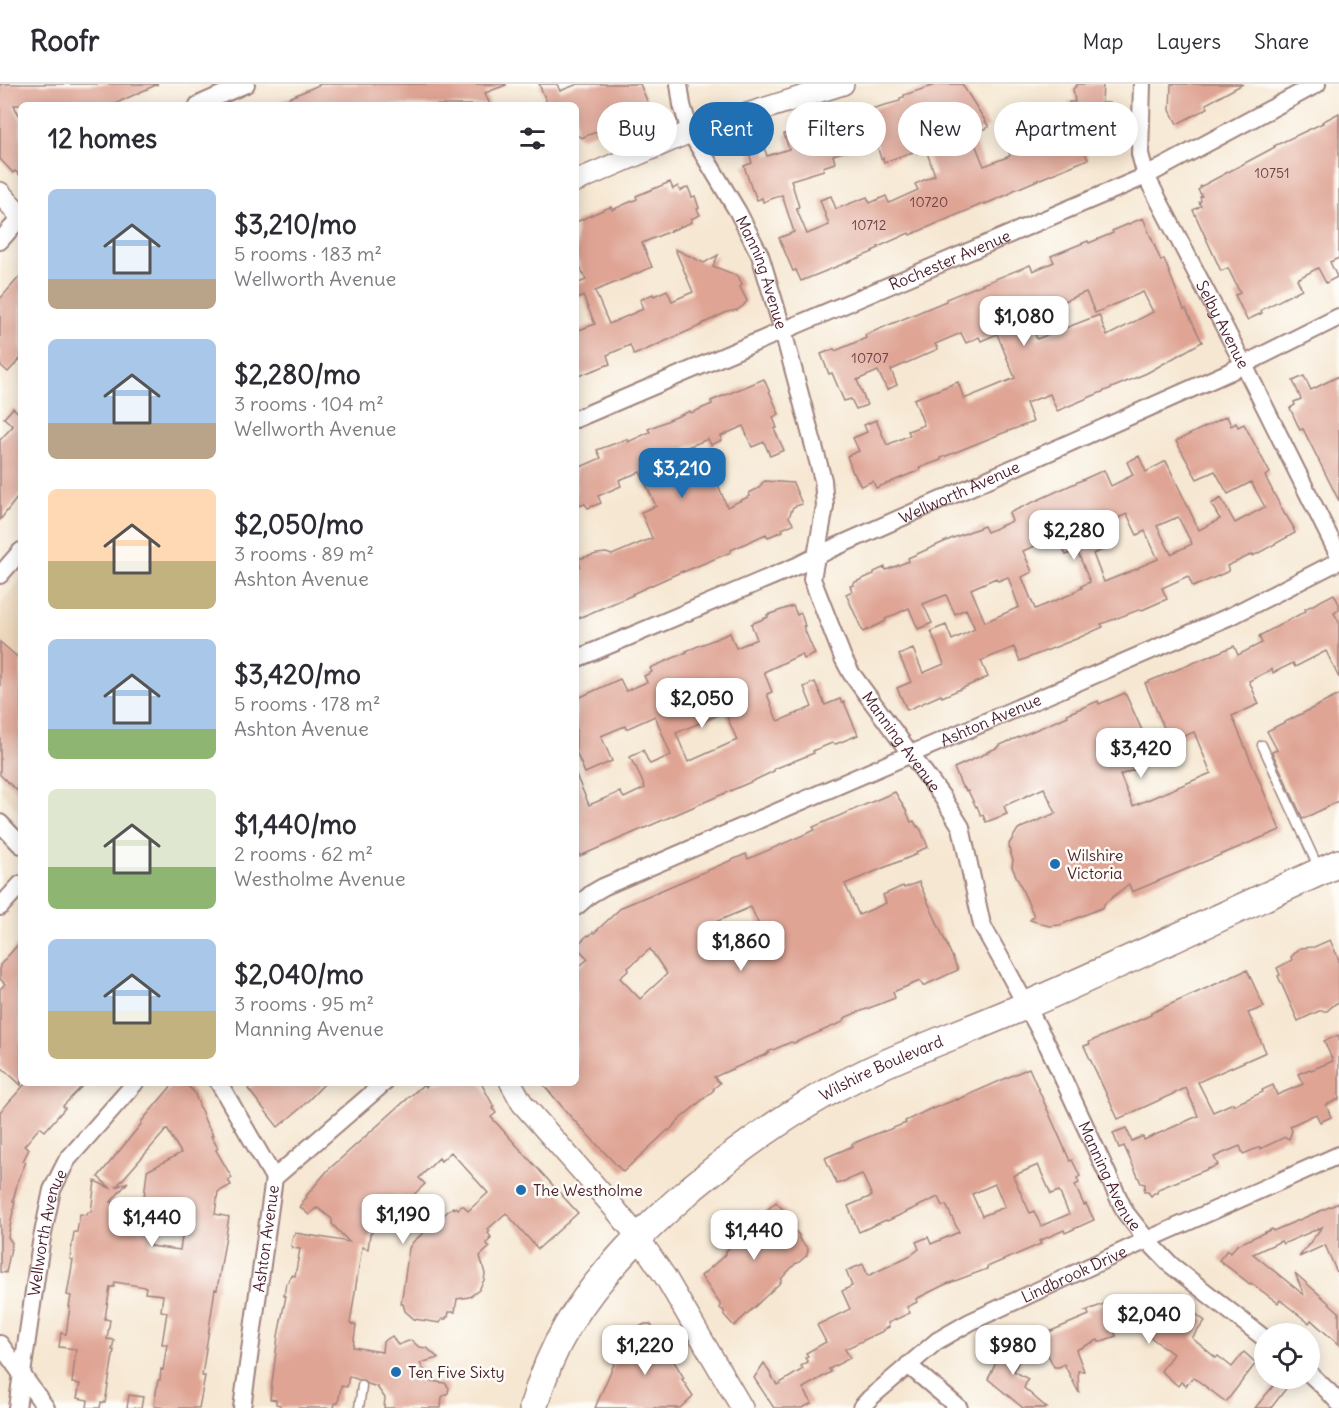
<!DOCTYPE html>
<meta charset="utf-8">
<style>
body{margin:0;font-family:Delius,sans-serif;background:#f7f7f7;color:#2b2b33;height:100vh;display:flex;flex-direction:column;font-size:22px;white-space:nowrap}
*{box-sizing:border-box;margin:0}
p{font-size:20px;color:#7c7c81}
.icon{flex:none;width:33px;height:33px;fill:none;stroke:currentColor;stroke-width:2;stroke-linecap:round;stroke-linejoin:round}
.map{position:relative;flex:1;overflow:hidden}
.drawer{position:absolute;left:18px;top:18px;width:561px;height:984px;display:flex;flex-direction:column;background:#fff;border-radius:9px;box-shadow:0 3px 15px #0003}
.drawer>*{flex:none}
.guide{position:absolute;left:597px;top:18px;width:570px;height:54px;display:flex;gap:12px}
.controls{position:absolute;left:1254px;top:1239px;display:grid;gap:12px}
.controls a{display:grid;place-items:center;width:66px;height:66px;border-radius:50%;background:#fff;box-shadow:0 3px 15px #0003;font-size:30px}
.price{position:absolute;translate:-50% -51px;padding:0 14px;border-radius:12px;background:#fff;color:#222;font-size:20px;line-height:39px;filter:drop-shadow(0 2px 3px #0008)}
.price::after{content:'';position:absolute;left:50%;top:36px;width:18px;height:14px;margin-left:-9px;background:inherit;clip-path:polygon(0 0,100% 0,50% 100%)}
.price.current{background:#1f6fb2;color:#fff}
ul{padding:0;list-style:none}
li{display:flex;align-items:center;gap:18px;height:150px;padding:0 30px}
li span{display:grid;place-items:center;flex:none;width:168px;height:120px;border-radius:9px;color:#555}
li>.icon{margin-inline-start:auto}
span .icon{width:72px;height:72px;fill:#fffc;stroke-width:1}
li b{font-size:26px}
h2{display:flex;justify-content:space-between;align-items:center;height:72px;padding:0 30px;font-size:26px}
.tag{padding:0 21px;border-radius:27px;background:#fff;box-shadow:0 3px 15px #0003;font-size:21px;line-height:54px}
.tag.current{background:#1f6fb2;color:#fff}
header{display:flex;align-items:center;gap:36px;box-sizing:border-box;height:84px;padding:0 30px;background:#fff;border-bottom:2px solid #e1e1e2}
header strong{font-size:28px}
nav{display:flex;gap:33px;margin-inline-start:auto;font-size:21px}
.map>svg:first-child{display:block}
.built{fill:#edd7bb}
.building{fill:#dfa494;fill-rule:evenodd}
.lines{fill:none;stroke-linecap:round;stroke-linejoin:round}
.service-casing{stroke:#a0837e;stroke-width:11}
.minor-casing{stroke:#a0837e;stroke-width:20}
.tertiary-casing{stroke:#a0837e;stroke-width:24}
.primary-casing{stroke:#a0837e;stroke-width:30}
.service{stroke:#fff;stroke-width:8}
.minor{stroke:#fff;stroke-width:16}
.tertiary{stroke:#fff;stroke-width:21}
.primary{stroke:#fff;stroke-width:27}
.poi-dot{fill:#1f6fb2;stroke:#fdfcf7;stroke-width:2}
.labels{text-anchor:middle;stroke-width:5;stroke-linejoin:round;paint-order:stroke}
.number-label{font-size:14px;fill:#6f4045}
.street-label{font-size:16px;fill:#4a1f2b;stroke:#fdfcf7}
.poi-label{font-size:16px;fill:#4a1f2b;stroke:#fdfcf7;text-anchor:start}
</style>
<header>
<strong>Roofr</strong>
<nav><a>Map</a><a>Layers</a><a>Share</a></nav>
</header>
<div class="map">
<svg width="1339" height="1324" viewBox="0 0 1339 1324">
<rect width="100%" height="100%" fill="#fdfcf7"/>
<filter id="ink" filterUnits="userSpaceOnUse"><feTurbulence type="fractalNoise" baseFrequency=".0167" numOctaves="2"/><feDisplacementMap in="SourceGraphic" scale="12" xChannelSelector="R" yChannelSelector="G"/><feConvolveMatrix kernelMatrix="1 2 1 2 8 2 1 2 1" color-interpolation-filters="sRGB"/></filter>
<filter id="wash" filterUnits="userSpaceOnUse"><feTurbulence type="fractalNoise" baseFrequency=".008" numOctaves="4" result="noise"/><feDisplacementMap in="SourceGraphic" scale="24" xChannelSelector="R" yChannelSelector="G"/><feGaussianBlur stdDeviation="1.35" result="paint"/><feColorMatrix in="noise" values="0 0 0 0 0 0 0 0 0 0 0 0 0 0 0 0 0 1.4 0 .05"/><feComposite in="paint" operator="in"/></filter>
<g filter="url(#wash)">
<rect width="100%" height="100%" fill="#f6e7d2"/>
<polygon class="built" points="21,496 21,730 0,706 0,520"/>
<g id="blocks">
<g class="building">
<polygon points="0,0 158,0 112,21 14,21 21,37 21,92 15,87 13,89 0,75"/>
<polygon points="321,0 506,0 506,1 485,9 490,21 273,21"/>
<polygon points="539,0 557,0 560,7 578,0 640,0 651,26 630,34 629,30 607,39 609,43 581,54 576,50 576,21 548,21"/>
<path d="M938,0h24l27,43 -18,7 13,32 26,-10 -1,-4 4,-3 18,-7 1,3 36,-15 1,-28h6l-2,-13 5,-5h25l-1,19h7l-2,46 -24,-1 5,11 -74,31 -5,4 -24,10v-1l-75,32 -1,-2 -31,14 1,1 -7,3 1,1 -72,29 -5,-11 -3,1 -14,-33 15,-6 -12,-37 -19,7 -1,-4 -5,2 -4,-10h-1l-8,-24 8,-3 -3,-10 15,-6 3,9 22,-7 -5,-15 12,-3v3l71,-22v-2l33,-9v-3l4,-1v-2zM876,58l5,17 2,-1 1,4 32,-11 1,2 9,-3 9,25 -20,9 3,6 -29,13 -3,-7 -16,7 -3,-6 -31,12 -5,-13 -11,4 9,25 -22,9 -11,-26 3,-1 -8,-27 33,-10 -1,-3 12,-4 -2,-8z"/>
<polygon points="1171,0 1243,0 1206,20 1208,24 1177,40 1170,26"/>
<polygon points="1339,29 1339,174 1330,178 1337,193 1326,199 1318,184 1297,195 1302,205 1261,226 1262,229 1247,236 1235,211 1240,209 1228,184 1221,187 1193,126 1201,122 1199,118 1201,117 1200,113 1202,112 1198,106 1201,104 1200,103 1275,63 1274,62 1323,39 1322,38"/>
<polygon points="670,98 673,105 678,102 680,107 688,103 692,113 695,112 699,124 697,125 700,131 691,135 692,138 642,159 652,183 595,207 609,240 643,225 640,216 653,210 654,212 667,206 672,217 693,208 675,165 704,179 718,171 713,182 738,192 742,200 740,203 747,217 743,222 737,226 727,228 702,240 702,241 634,271 630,261 607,271 610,280 576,293 576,247 595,240 583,212 576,216 576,200 586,196 576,173 576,138 605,125 611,123 612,126 637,115 636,112"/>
<path d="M1143,134l18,43 3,-2 20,51 2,-1 16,33 -55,31 -90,38 -7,-17 -24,9 7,19 -30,11 -62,25v2l-22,8 1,2 -44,18 -3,-7 -12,5 -7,-13h-1l-6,-17 12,-5 -6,-13 14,-6 -3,-7 12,-5 11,25 23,-10 -2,-4 16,-6 -10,-26 44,-17 6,17 51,-21 -18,-44 -16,7 -2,-4 -13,6 -5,-10 -26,11 3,5 -47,21 6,15 -10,5 -9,-19 -21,9 10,25 -11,4 -5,-10 -7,2 -12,-28 -3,1 -8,-20 13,-5 1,2 31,-13 -1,-3 81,-34v-2l84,-34 3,6 21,-9 -3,-6 37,-15 1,2 24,-10 -1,-2zM1086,208l9,21 48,-21 10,20 -46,24 -8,-21 -62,24 -9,-21 28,-11 -1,-2z"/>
<polygon points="21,191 21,274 8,288 0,281 0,215"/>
<polygon points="1304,292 1311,306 1339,292 1339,417 1303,345 1300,346 1290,324 1295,321 1294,318 1301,315 1293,297"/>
<polygon points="764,295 779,330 773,333 777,344 774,345 784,366 770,372 764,358 752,363 743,342 721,352 722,356 711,361 708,355 685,364 695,388 700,386 707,402 717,398 727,423 750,412 749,409 759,404 762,399 765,397 793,399 802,420 793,423 789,433 793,440 782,445 783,447 768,453 766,450 731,466 731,468 683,488 683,487 632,510 633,511 576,535 576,484 580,482 578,475 597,470 606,469 612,471 652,454 641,428 656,422 640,388 619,396 621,402 598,412 601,419 588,424 585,420 576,423 576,385 601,374 597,366 627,355 628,358 650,348 648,345 690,327 691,329 712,320 711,317"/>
<polygon points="13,324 21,331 21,409 0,436 0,356 13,342 4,334"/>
<path d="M1227,332l4,10 5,-3 2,4 6,-3 26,49 -5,3 20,39h1l8,13h-1l2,5 -42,23v-2l-26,12 2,5 -36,16 -5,-11 -26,12 5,11 -25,11 -1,-1 -40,15 2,3 -27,12 -56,22 -6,-14 -33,14 7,16 -46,20 -1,-2 -34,15 -10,-22 14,-6 -12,-27 14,-6 10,24 21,-9 -13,-33 15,-6 6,15 23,-11 -9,-20 -11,5 -9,-19 -23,9 9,19 -14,6 -9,-21 -24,11 1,2 -23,11 -17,-38 6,-3 -2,-5 4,-1 -1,-2 21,-9v-2l11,-5 1,3 23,-9 -1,-3 45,-20 31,-12 3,6 25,-11 -3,-8 95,-43 7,16 22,-11 -6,-13 12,-6 7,16 20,-11 33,69 21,-11 -9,-15 10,-6 14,25 30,-16 -14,-25 -23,12 -13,-23 -18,8 -21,-38zM1127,430l10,21 8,-4 13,28 -19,8v1l-35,14 -11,-28 22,-10 -9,-21zM1178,433l14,27 -21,10 -14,-28zM1058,452l8,19 11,-5 13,32 -9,4 1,2 -9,4 1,1 -39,16 -13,-32 10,-5 -9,-21zM1008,493l11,30 -34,15 -14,-33 25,-11 2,3z"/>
<polygon points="1334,510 1339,520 1339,526 1334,529 1339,538 1339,594 1326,567 1295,583 1293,579 1273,589 1272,585 1249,597 1259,620 1232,632 1280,746 1132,808 1129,800 1104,820 1104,823 1060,841 1049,842 1030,836 1034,832 1012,783 1013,776 1010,768 1009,760 1018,745 1056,729 1044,704 1004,722 1007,730 986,738 983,731 981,732 977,722 976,723 968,707 966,707 964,703 962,703 954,684 987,669 987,668 999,663 998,662 1068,632 1067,630 1098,617 1099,620 1125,609 1145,653 1143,654 1148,666 1134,672 1139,684 1120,691 1133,722 1211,689 1194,648 1170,658 1145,599 1234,562 1238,571 1262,559 1259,552 1306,527 1305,525"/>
<path d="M793,522l4,9 4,-2 4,13h-2l12,28 -11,5 -2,-5 -38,18 8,20 -5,2 10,26 2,1 33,-14 -8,-20 11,-5 10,23 15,-6 2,4 2,-1 14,33 -22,9 -4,-1 -19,8 1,2 -40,16v2l-21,10 -173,75 -4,-6v-75l13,30 31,-13 4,6 21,-10 -9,-21h-1l-5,-10 13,-7 6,13 1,1 21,-9 -16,-39 -29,13 -1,-3 -24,10 11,25 -27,12 -9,-21v-53l44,-20 6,12 21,-9 -3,-6 8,-4 -2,-4 37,-16 -1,-1 44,-18 6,15 21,-9 -6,-15 17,-7 -1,-2zM725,628l12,28 -49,22 -12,-29z"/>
<polygon points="0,558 21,576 21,710 0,691"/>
<polygon points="1339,611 1339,717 1303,735 1272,668 1277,666 1267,647"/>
<path d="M895,708l11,18 5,12 3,-1 3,6 1,-1 3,4 7,17 -12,5 1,2 -72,30 14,31 27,-12 -3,-8 20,-9 1,2 15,-6 39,88 -35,16 -3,-5 -27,11 2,6 -49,19 -3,5 -49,21 -3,-1 -23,10 1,1 -55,24 6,6 -7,6 1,1 -33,28 -12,13 -1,-1 -45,42 -53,-56 -28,-33h34v-114l12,-10 -12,-13 12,-11 1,1 4,-4 1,1 28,-26 124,-53 2,5 67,-29 -2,-3zM751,823l14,32 -13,6 -9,22 -9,-20 -21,9 -12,-28zM650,865l17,25 -27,25 -20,-21 9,-8 -1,-2z"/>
<polygon points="1330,856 1339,876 1339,918 1335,920 1327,927 1319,927 1298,937 1278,892 1280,891 1277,884 1292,876 1291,873 1300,864 1314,863"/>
<polygon points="21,857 21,1001 0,982 0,905 5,900 0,895 0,881"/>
<polygon points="1247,886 1264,923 1248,929 1266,968 1198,998 1213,1028 1233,1019 1234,1021 1263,1008 1262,1006 1273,1001 1277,1011 1303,1000 1298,990 1310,985 1311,986 1333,977 1324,957 1339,951 1339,1015 1326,1021 1331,1033 1320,1038 1316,1030 1290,1042 1292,1047 1289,1055 1285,1053 1260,1065 1260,1063 1243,1070 1240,1062 1214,1073 1218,1081 1158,1105 1157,1109 1154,1109 1151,1112 1148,1108 1144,1108 1145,1100 1141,1099 1124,1062 1119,1064 1113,1049 1126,1044 1132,1057 1141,1053 1143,1053 1144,1056 1198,1032 1186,1004 1118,1035 1084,962 1090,960 1089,958 1151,931 1151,929"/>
<path d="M1029,984l41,93 2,-1 8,16 -3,2 2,5 -4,2 9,20 2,-1 8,16 -29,13 -1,-3 -25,11 2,3 -54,23v2l-43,16 -28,14 1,3 -10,5 3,6 -22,10 1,4 -6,3v1l-38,18 5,9 -21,11 2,3 -28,16 9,15 -10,5h-28l-20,-30 10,-15 13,22 26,-16 -2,-3 7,-4 -3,-4 3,-2 -2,-3 20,-11 -9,-17 33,-16 -8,-18 10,-5 -6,-15 17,-7 5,12 43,-21 8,-6 -3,-7 12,-5 3,7 28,-12 -13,-27 -4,1 -4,-9 -51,24 -1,-1 -27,12 -11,-26 24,-10 -10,-22 -25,10 -12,-26 28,-12 -1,-2 31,-13v1l23,-9 -1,-2 27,-13v1l25,-10v1zM1038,1081l13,29 8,-3 10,23 -28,12 -7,-15 -4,2 -17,-37zM995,1100l10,23 -23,9 -10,-22z"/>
<polygon points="26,999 85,999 63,1022 65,1024 45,1047 40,1043 24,1062 29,1065 23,1077 26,1078 18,1096 13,1117 15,1117 8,1153 12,1159 6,1189 0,1188 0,1028"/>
<path d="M174,999h11l9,9 12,31 7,12 -2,1 7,12 -2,2 16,28 -4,2 3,5 -13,7 -3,22 14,3 -12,73 -2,-1 -13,87h3l-6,32h-34l-11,-2 4,-26h2l1,-11 2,1 4,-26h-5l5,-32 -6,-1 2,-16 -18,-2 1,-6 -31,-5 -1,5h-4l-5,32 5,1 -3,19 7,1 -2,10h2l-9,53 -4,-1 -1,6h-13l1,-8 -11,-2 3,-14 -8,-1 4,-34 -17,-2 2,-14 5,1 4,-27h-1l2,-11 -4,-1 6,-35 -3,-1 4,-27h3l3,-18 7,1 1,-3h3l4,-31 17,8 -14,-12 44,-54 -1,-1zM167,1045l14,24 -34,18 -4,36 -32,-5 17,-20 -12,5zM156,1119l27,4 -1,10 3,1 -5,32 -30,-4z"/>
<polygon points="255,999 325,999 302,1023 278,1043 248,1005"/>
<polygon points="431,999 481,999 494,1023 493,1024 496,1029 491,1033 578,1129 538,1165 506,1129 488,1145 490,1147 488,1149 491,1153 489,1154 491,1155 486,1159 490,1163 480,1172 485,1190 484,1196 479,1206 469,1213 457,1215 455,1228 449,1228 448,1233 446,1233 446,1235 442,1235 440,1239 414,1235 405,1227 403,1220 401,1220 409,1164 413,1158 453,1123 454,1125 456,1123 458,1125 462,1122 464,1122 468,1127 488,1109 451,1068 441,1077 439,1074 419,1094 425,1100 405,1119 399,1112 372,1137 381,1140 370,1150 368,1165 362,1163 350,1240 356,1241 353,1263 382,1268 383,1258 392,1252 398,1261 411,1256 419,1263 427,1264 438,1274 420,1279 430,1297 445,1299 449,1304 448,1309 442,1313 441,1324 384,1324 385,1314 377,1303 368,1300 363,1296 359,1296 349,1292 347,1303 341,1302 338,1319 335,1319 334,1324 279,1324 280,1321 276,1320 276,1316 270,1315 278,1252 286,1212 284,1212 286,1199 289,1198 290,1193 292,1193 292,1191 295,1192 300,1165 293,1164 293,1163 291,1162 293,1151 295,1151 295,1149 349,1158 332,1140 332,1135 318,1124 317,1125 316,1124 309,1131 300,1123 303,1119 302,1118 307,1113 306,1112 328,1086 424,1000 426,1003"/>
<polygon points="776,1118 786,1129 790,1138 794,1142 793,1145 799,1151 799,1155 808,1165 807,1171 798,1179 796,1179 781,1195 781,1198 734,1242 724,1231 724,1227 720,1224 720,1220 701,1192 726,1170 726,1167 732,1161 717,1145 735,1129 747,1144"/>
<polygon points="1339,1119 1339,1193 1325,1161 1299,1173 1322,1143 1283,1160 1281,1157 1253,1170 1304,1211 1295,1189 1339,1228 1339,1261 1311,1236 1309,1239 1280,1216 1278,1219 1251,1199 1250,1200 1219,1176 1227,1166 1230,1169 1237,1161 1272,1145 1273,1147"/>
<polygon points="1127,1214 1144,1218 1171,1238 1184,1221 1205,1237 1192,1254 1216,1274 1218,1272 1232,1283 1244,1268 1256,1279 1226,1318 1193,1293 1186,1302 1181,1298 1178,1302 1161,1287 1173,1270 1142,1247 1111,1236 1116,1252 1099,1258 1098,1256 1076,1266 1084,1287 1078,1287 1079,1309 1064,1280 1059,1283 1054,1283 1039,1252 1089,1231 1088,1228 1085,1227 1118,1215 1118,1217"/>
<polygon points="645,1240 650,1240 654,1244 684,1294 682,1295 693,1312 680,1324 595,1324 613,1282 639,1243"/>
<polygon points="1008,1254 1026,1262 1014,1287 1028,1295 1024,1304 1047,1324 1023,1324 988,1295"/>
<polygon points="1279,1295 1288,1302 1271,1324 1255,1324"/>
<polygon points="129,1311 143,1313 141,1324 127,1324"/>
</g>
</g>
</g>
<g filter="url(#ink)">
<use href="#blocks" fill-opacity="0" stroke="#a0837e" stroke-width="1.5"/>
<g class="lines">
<g class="service-casing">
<g id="service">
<polyline points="1262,661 1319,785"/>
<polyline points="359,1324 362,1302"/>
</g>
</g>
<g class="minor-casing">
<g id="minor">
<path id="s1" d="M679,0l3,21 8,27 48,80 22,43 23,76 40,149 2,26 -13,73 31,79 8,15 92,125 18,29 21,98 24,43 42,78 77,166 22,28 24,25 93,73"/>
<path id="s2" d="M1142,0l-2,70 6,22 98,189 95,191"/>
<polyline points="198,21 246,0"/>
<polyline points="0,157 21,133"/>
<path id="s3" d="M576,335l570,-243 171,-92"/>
<polyline points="0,491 21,467"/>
<path id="s4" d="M576,575l223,-94 32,-16 398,-177 110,-55"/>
<polyline points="0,739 21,761"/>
<polyline points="0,823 21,800"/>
<path id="s5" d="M576,823l15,-13 12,-7 630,-272 106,-54"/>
<polyline points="219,999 274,1094"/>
<polyline points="0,1260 46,1324"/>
<polyline points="908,1281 959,1324"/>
<polyline points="1310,1290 1328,1307 1339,1319"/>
<path id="s6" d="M17,1324l24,-165 11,-53 15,-30 68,-77"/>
<path id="s7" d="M242,1324l32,-230 110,-95"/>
<path id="s8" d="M861,1324l9,-10 67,-57 33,-19 177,-82 192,-85"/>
</g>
</g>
<g class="tertiary-casing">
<g id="tertiary">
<polyline points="576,97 690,48 843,0"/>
<polyline points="0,109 21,132"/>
<polyline points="511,999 522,1019 610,1119 638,1153 666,1194 742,1324"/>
</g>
</g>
<g class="primary-casing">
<g id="primary">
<path id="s9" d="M533,1324c8,-28 20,-58 35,-83 33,-54 78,-97 125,-138 54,-45 112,-86 176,-116 52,-24 106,-43 158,-66 105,-46 208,-95 312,-142"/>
</g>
</g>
<use href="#service" class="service"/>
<use href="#minor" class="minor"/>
<use href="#tertiary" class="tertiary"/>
<use href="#primary" class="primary"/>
</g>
</g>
<g class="poi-dot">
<circle cx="1055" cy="780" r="6"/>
<circle cx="521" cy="1106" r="6"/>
<circle cx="396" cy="1288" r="6"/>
</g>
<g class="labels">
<g class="number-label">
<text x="1272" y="94">10751</text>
<text x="929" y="123">10720</text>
<text x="869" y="146">10712</text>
<text x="870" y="279">10707</text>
</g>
<g class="street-label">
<text dy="6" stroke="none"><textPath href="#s3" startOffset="406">Rochester Avenue</textPath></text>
<text dy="6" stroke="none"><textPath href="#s1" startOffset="208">Manning Avenue</textPath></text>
<text dy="6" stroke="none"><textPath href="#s2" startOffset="260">Selby Avenue</textPath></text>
<text dy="6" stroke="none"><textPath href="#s4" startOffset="418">Wellworth Avenue</textPath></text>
<text dy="6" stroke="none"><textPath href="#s5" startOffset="456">Ashton Avenue</textPath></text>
<text dy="6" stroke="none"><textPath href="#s1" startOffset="712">Manning Avenue</textPath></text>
<text dy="6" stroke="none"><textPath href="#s9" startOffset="501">Wilshire Boulevard</textPath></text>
<text dy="6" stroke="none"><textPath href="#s1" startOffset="1198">Manning Avenue</textPath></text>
<text dy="6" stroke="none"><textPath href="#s6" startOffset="178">Wellworth Avenue</textPath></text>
<text dy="6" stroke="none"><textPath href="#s7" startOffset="171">Ashton Avenue</textPath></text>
<text dy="6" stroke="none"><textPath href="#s8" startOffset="254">Lindbrook Drive</textPath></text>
</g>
<g class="poi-label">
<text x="1067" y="777">Wilshire<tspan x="1067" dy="18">Victoria</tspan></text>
<text x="533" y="1112">The Westholme</text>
<text x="408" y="1294">Ten Five Sixty</text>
</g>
</g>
</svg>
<div class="controls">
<a><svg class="icon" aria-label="locate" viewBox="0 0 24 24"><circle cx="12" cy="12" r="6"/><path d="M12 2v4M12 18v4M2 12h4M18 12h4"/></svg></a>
</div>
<b class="price" style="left:1024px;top:263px">$1,080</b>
<b class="price current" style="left:682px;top:415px">$3,210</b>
<b class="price" style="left:1074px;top:477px">$2,280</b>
<b class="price" style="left:702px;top:645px">$2,050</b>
<b class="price" style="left:1141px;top:695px">$3,420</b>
<b class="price" style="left:741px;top:888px">$1,860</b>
<b class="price" style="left:403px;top:1161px">$1,190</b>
<b class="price" style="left:152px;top:1164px">$1,440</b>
<b class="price" style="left:754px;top:1177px">$1,440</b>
<b class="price" style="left:1149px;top:1261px">$2,040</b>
<b class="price" style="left:645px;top:1292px">$1,220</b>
<b class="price" style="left:1013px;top:1292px">$980</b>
<div class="guide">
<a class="tag">Buy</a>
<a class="tag current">Rent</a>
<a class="tag">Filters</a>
<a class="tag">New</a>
<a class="tag">Apartment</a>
</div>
<section class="drawer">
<h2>12 homes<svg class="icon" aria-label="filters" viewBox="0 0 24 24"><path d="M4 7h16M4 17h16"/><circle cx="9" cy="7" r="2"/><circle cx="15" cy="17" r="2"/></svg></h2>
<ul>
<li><span style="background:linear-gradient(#a9c7e8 75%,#b9a48a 0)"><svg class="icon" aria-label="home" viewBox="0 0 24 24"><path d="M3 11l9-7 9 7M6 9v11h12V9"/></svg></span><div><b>$3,210/mo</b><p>5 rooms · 183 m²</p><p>Wellworth Avenue</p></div></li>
<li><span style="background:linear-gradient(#a9c7e8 70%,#b9a48a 0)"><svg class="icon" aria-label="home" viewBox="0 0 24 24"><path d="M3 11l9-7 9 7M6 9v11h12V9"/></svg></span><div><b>$2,280/mo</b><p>3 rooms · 104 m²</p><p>Wellworth Avenue</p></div></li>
<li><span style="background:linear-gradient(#ffd9b3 60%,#c2b280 0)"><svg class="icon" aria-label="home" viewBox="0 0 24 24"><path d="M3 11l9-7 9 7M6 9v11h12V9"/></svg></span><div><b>$2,050/mo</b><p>3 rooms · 89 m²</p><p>Ashton Avenue</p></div></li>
<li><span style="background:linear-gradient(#a9c7e8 75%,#8fb573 0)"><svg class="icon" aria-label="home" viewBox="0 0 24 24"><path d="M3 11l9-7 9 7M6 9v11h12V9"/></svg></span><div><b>$3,420/mo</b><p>5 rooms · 178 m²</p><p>Ashton Avenue</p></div></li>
<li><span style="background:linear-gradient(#dfe7d0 65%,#8fb573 0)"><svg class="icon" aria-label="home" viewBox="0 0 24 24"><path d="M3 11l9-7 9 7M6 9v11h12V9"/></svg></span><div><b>$1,440/mo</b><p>2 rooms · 62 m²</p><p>Westholme Avenue</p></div></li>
<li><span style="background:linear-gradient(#a9c7e8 60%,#c2b280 0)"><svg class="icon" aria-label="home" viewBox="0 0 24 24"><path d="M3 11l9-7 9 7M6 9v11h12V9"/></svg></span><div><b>$2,040/mo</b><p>3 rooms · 95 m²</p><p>Manning Avenue</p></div></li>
</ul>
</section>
</div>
